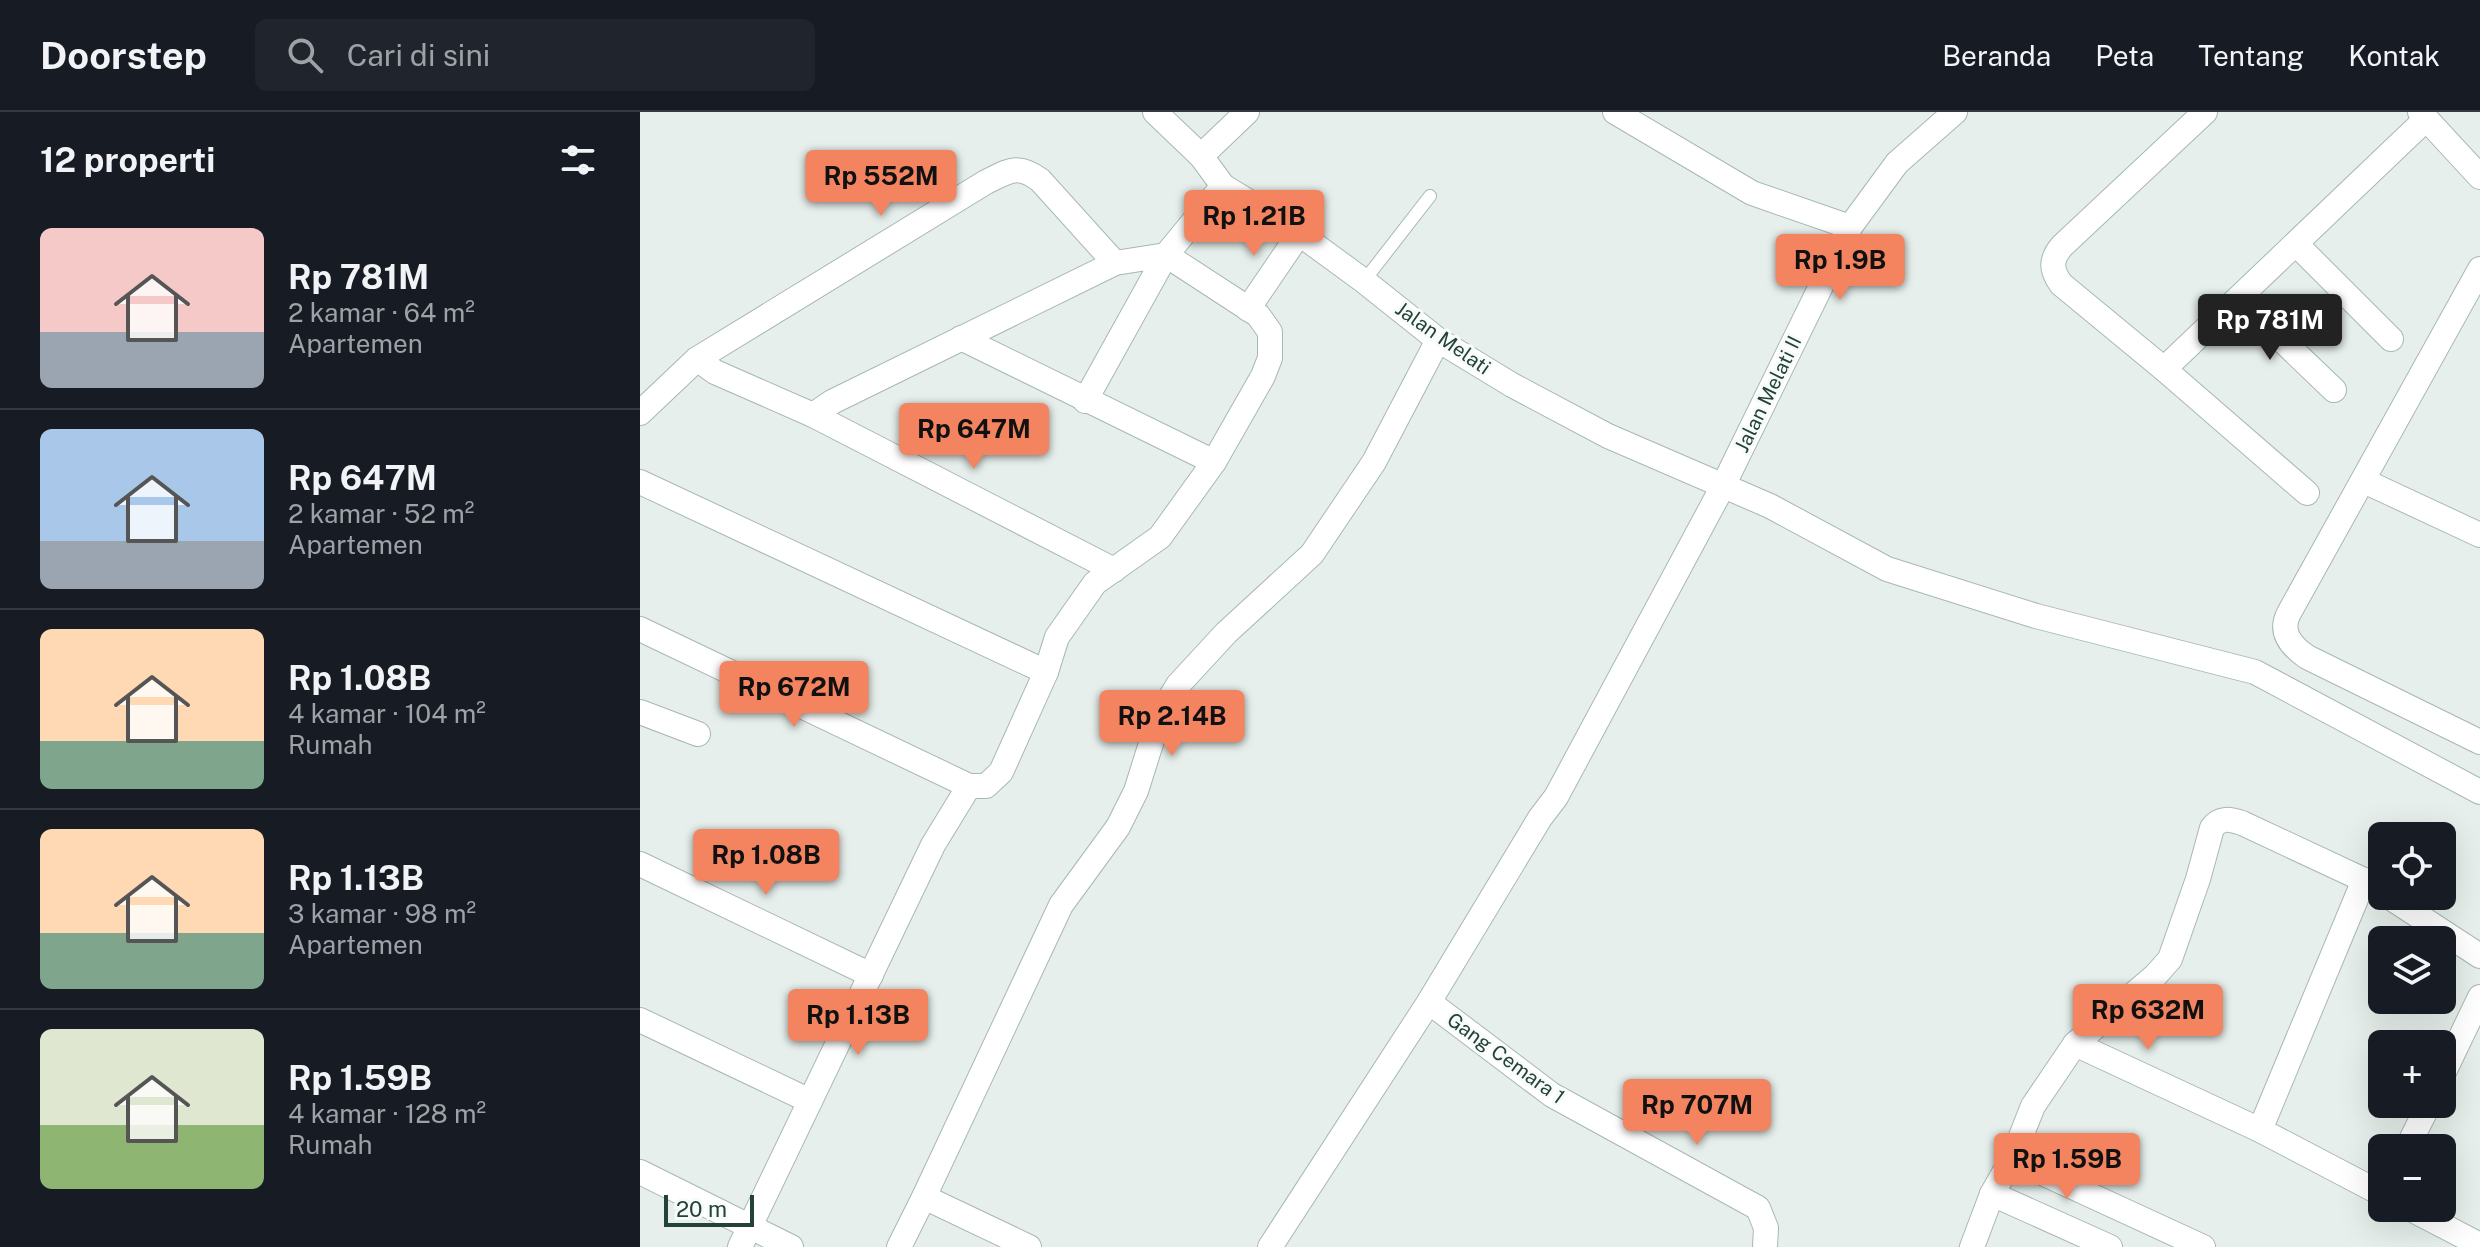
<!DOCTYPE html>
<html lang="id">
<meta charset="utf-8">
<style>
body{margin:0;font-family:"Public Sans",sans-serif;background:#20242c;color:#f1f3f6;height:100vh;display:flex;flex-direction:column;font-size:30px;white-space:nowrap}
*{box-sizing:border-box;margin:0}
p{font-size:26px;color:#9ea1a6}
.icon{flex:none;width:44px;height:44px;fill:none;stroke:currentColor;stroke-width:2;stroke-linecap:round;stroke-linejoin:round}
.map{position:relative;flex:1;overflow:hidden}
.details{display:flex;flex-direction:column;background:#171b24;width:640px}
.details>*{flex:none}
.tools{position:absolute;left:1728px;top:710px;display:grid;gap:16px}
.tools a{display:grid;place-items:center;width:88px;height:88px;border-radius:12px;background:#171b24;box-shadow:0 8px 32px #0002;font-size:40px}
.scale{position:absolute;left:24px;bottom:20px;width:90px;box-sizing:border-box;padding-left:8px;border:4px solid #24423a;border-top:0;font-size:22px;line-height:28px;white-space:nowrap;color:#24423a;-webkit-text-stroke:6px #f7fbf9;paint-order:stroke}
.price{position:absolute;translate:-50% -68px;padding:0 18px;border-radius:8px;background:#f4845f;color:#111;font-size:26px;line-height:52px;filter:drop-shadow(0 2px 4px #0008)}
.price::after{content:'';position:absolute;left:50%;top:48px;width:24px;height:18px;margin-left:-12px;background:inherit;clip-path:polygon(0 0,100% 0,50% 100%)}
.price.active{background:#222;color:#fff}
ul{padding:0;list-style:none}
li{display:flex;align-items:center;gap:24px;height:200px;padding:0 40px}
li+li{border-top:2px solid #363941}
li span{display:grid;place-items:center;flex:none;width:224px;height:160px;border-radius:12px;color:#555}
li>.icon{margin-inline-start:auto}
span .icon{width:96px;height:96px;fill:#fffc;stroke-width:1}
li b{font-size:34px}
h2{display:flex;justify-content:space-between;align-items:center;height:96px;padding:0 40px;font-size:34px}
header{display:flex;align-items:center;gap:48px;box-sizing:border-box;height:112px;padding:0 40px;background:#171b24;border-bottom:2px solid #363941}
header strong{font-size:38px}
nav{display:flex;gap:44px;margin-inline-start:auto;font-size:28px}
.search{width:560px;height:72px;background:#20242c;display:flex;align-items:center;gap:20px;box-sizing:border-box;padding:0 28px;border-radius:12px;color:#9ea1a6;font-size:30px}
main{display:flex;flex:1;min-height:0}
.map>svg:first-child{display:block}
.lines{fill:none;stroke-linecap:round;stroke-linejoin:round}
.service-casing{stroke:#a8b8b2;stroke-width:14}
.minor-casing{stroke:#a8b8b2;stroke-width:26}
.service{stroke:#fff;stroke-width:12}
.minor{stroke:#fff;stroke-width:24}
.labels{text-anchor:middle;stroke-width:6;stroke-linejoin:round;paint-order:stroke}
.street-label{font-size:20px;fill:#24423a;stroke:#f7fbf9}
</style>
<header>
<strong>Doorstep</strong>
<div class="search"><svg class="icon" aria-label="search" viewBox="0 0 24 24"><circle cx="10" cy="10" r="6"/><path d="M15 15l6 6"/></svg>Cari di sini</div>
<nav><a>Beranda</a><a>Peta</a><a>Tentang</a><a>Kontak</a></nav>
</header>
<main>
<section class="details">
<h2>12 properti<svg class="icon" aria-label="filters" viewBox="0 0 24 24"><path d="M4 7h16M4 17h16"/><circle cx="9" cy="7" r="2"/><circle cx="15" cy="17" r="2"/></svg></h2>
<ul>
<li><span style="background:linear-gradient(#f6c9c9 65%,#9aa5b1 0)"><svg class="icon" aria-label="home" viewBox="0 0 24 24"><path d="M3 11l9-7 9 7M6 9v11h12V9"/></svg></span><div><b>Rp 781M</b><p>2 kamar · 64 m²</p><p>Apartemen</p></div></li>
<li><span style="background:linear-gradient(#a9c7e8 70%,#9aa5b1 0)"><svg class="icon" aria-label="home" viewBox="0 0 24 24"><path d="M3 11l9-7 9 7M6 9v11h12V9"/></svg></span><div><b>Rp 647M</b><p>2 kamar · 52 m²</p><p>Apartemen</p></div></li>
<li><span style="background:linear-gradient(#ffd9b3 70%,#7fa58c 0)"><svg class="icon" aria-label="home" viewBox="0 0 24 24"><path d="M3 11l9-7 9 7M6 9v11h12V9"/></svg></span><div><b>Rp 1.08B</b><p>4 kamar · 104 m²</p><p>Rumah</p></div></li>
<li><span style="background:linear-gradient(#ffd9b3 65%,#7fa58c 0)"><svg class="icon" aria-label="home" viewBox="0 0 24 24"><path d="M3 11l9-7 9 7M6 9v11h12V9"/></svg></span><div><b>Rp 1.13B</b><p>3 kamar · 98 m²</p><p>Apartemen</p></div></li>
<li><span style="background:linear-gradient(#dfe7d0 60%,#8fb573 0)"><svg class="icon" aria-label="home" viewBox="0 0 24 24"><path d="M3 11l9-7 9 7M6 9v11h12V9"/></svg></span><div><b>Rp 1.59B</b><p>4 kamar · 128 m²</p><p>Rumah</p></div></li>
</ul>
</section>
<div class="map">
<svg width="1840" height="1135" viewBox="0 0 1840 1135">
<rect width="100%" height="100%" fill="#e6efeb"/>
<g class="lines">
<g class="service-casing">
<polyline id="service" points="724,169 790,84"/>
</g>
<g class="minor-casing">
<g id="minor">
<polyline points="515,0 561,44 583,74 650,115 724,169 798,228 872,273 968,324 1130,394 1247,457 1396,504 1615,560 1840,680"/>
<polyline points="975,0 1112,81 1210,115"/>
<path d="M1565,0l-143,134c-12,14 -11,24 -1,38l103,85 143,124"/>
<polyline points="1780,0 1840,65"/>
<polyline points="561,44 607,0"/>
<polyline points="1656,132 1751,227"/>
<path d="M1840,157l-191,344c-10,19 2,33 18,44l173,85"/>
<polyline points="1599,187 1694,278"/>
<polyline points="608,197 659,122"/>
<polyline points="321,226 574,350"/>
<polyline points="57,247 75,260 173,303 192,290 475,151 526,143 445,289"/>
<polyline points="1524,257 1786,7"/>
<path d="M0,301l57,-54 289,-177c23,-11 31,-19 54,-2l75,83"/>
<polyline points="173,303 474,458"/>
<polyline points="1724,369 1840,423"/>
<polyline points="0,370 406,560"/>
<polyline points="0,517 329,674 346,674 361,660 406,560 417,525 455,471 520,425 574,350 623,264 630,246 630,220 618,203 526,143 583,74"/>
<polyline points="0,600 58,622"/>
<polyline points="0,752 231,863"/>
<path d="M1742,780l-18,-12 -122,-57c-12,-4 -22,-6 -30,5l-14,51 -28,80 -15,17 -80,68 185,86 122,64"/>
<polyline points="1748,784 1840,844"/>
<polyline points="789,890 912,983 1118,1096 1126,1116 1125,1135"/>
<polyline points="0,908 170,989"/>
<polyline points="1435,932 1393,994 1372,1047 1352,1082 1470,1135"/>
<polyline points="1802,964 1840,885"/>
<polyline points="1620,1018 1724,768"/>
<polyline points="1767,1036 1789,992"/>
<polyline points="1372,1047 1563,1135"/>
<polyline points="0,1060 151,1135"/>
<polyline points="284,1085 421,793 478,715 496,679 520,603 538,573 586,521 672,442 734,350 798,228"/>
<polyline points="1769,1096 1840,1133"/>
<polyline points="100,1135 293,733 329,674"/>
<polyline points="259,1135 284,1085 389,1135"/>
<polyline points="630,1135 789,890 900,706 916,685 1083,374 1210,115 1257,51 1315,0"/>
<polyline points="1332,1135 1352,1082"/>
</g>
</g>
<use href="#service" class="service"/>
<use href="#minor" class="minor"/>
</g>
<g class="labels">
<g class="street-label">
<text transform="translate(803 226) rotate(35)" y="7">Jalan Melati</text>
<text transform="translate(1128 282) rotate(-64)" y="7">Jalan Melati II</text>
<text transform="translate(866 946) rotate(36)" y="7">Gang Cemara 1</text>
</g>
</g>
</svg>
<div class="tools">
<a><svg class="icon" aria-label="locate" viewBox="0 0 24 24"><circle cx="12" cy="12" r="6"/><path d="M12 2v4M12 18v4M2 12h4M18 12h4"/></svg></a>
<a><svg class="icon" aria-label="layers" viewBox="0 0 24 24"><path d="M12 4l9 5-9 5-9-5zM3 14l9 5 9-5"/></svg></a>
<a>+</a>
<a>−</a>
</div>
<div class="scale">20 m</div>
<b class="price" style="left:241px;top:106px">Rp 552M</b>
<b class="price" style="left:614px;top:146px">Rp 1.21B</b>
<b class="price" style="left:1200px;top:190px">Rp 1.9B</b>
<b class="price active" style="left:1630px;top:250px">Rp 781M</b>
<b class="price" style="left:334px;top:359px">Rp 647M</b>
<b class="price" style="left:154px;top:617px">Rp 672M</b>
<b class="price" style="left:532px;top:646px">Rp 2.14B</b>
<b class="price" style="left:126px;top:785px">Rp 1.08B</b>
<b class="price" style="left:1508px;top:940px">Rp 632M</b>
<b class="price" style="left:218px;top:945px">Rp 1.13B</b>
<b class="price" style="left:1057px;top:1035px">Rp 707M</b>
<b class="price" style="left:1427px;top:1089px">Rp 1.59B</b>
</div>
</main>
